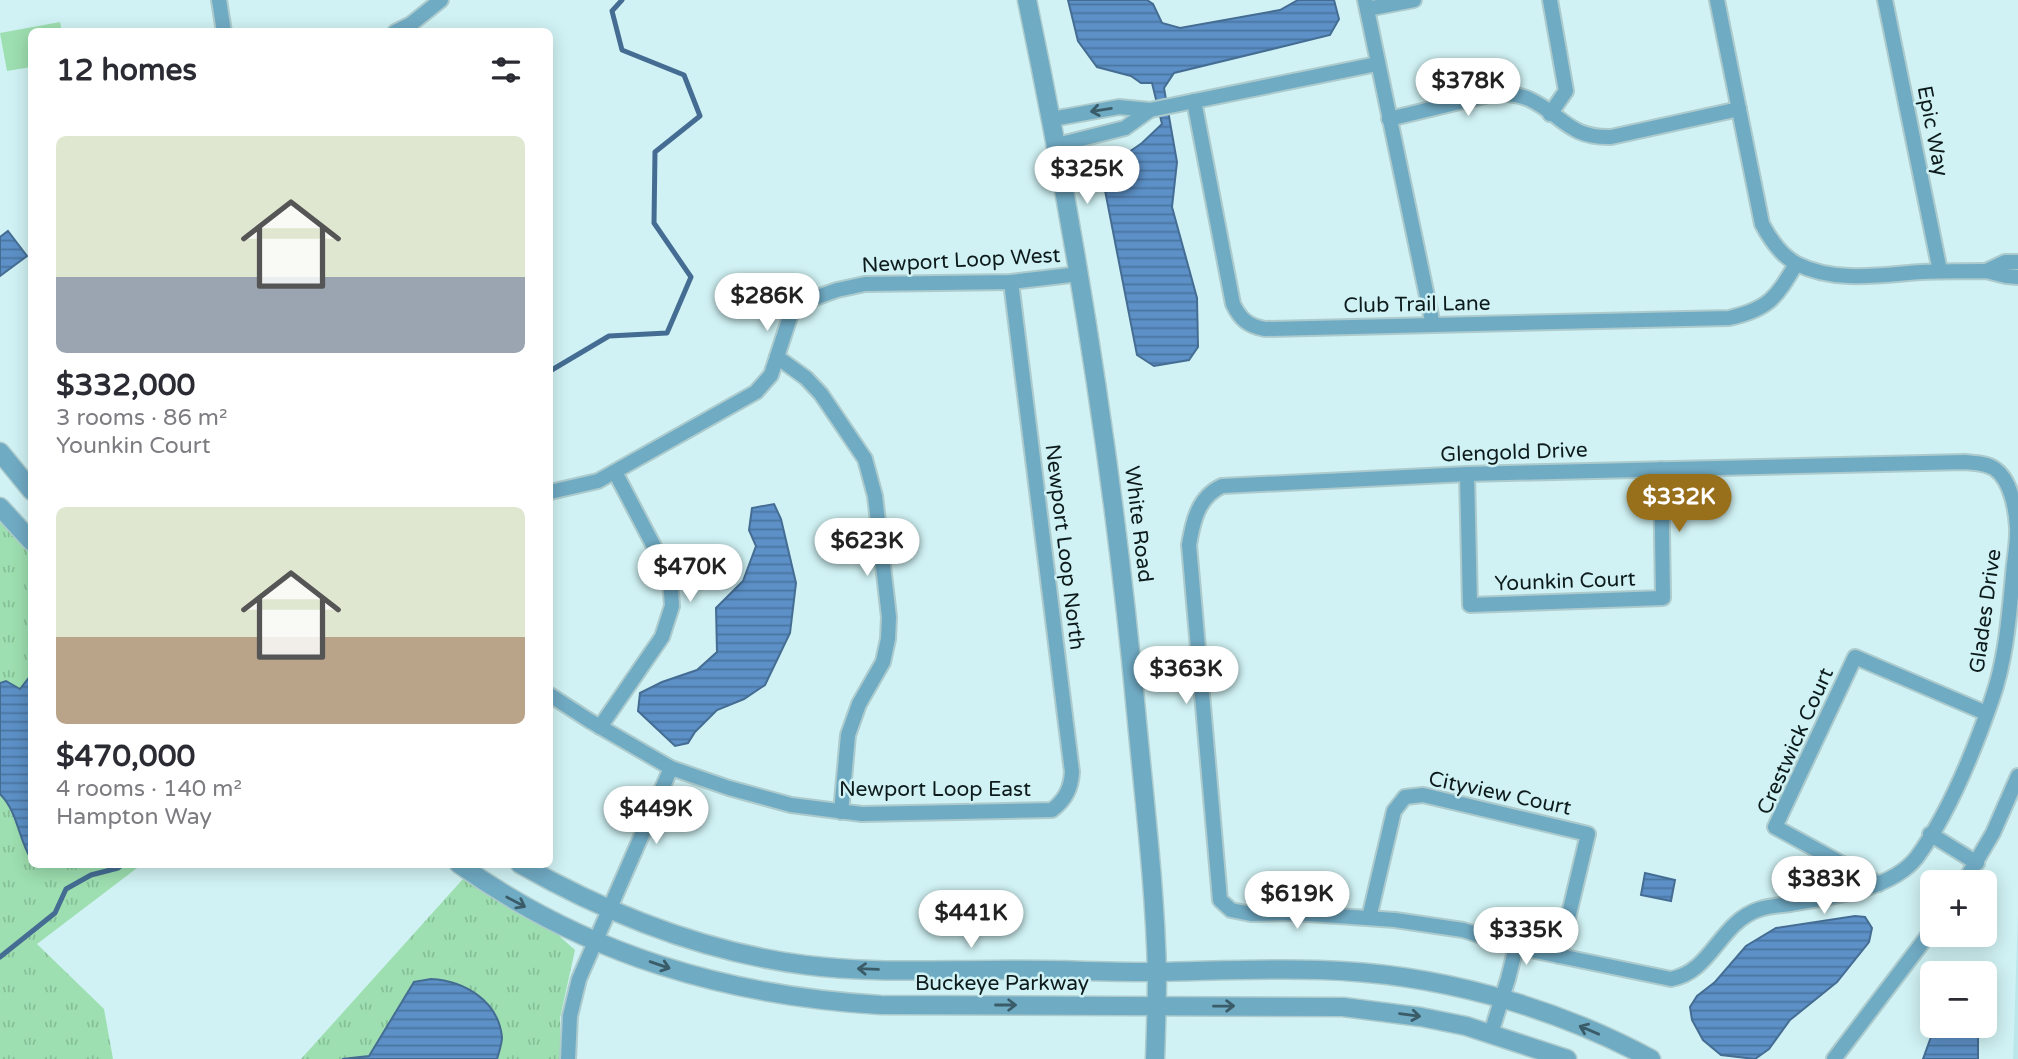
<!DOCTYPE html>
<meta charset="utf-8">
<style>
body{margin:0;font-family:"Varela Round",sans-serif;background:#f2f2f3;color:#2b2b33;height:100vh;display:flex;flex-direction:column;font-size:26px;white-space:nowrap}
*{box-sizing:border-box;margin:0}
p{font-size:23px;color:#7c7c81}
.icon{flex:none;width:38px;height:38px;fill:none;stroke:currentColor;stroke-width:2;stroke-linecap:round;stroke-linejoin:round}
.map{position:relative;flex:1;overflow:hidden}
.details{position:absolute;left:28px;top:28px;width:525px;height:840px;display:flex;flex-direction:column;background:#fff;border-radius:10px;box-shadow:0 4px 18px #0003}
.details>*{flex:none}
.controls{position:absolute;left:1920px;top:870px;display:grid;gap:14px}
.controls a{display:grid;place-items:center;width:77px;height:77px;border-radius:10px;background:#fff;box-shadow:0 4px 18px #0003;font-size:35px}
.price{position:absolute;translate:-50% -60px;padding:0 16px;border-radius:24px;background:#fff;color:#222;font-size:23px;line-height:46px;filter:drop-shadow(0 2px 4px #0008)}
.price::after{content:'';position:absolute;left:50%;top:42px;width:21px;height:16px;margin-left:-10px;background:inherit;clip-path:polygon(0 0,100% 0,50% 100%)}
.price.active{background:#986f1b;color:#fff}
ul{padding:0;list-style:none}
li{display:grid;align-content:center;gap:14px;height:371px;padding:0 28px}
li span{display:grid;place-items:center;height:217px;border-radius:10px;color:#555}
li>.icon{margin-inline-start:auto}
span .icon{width:126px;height:126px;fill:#fffc;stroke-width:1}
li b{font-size:30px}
h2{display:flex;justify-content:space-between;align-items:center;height:84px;padding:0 28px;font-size:30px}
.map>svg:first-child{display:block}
.built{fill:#bbe7ea}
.grass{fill:url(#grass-tufts)}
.garden{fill:#9ddfb0}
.water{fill:url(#water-rules);stroke:#456d93;stroke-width:2}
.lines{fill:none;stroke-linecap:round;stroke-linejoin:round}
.stream{stroke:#456d93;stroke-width:5}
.minor-casing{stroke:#adcbcd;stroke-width:18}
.tertiary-casing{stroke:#adcbcd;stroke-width:21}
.minor{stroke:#70abc4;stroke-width:14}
.tertiary{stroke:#70abc4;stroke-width:18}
.oneway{stroke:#3a5c68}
.labels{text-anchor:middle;stroke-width:5;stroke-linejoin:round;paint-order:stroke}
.street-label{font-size:21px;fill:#0e1b1c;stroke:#d0f2f4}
</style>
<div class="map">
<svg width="2018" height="1059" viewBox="0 0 2018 1059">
<defs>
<pattern id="grass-tufts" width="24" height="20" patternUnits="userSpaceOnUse" patternTransform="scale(1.75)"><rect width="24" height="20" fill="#9ddfb0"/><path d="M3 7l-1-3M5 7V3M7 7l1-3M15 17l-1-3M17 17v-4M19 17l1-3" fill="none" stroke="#86bf97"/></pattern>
<pattern id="water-rules" width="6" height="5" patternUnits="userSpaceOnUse" patternTransform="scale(1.75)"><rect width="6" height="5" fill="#5c90c6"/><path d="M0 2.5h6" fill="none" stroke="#4a75a0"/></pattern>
</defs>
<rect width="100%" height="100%" fill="#d0f2f4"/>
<polygon class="built" points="2018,914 2018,1059 2013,1059"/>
<g class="grass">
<polygon points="0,522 31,554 32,864 141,865 37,944 104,1009 113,1059 0,1059"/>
<polygon points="463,879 557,934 575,950 560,1018 561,1059 301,1059"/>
</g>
<polygon class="garden" points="60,22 62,31 32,32 31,67 7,71 0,33"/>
<g class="water">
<polygon points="1068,0 1147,0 1153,4 1162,23 1180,28 1280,10 1298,0 1334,0 1339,19 1330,35 1174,73 1164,88 1177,162 1172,207 1197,298 1198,347 1189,360 1154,366 1137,355 1103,180 1109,166 1142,143 1162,124 1152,83 1141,83 1131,76 1097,67 1078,41"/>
<polygon points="8,231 27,256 0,276 0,237"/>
<polygon points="774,504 781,519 796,583 790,633 765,685 744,699 717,710 695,732 688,743 675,746 638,711 640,693 662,682 697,670 717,652 716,608 743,581 756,546 749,530 752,508"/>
<path d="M31,675v184c-13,-21 -13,-47 -31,-65v-111l6,-2 14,8z"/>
<polygon points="1645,873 1675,880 1671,901 1641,895"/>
<polygon points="1855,916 1865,917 1872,928 1869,942 1837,982 1790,1020 1769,1049 1755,1059 1721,1055 1703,1040 1692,1020 1690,1007 1697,996 1715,982 1746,946 1776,928"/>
<path d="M431,979c33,2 67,21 71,58 0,7 -3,15 -5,22h-155l27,-3 45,-74z"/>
<polygon points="1935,1026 1978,1026 1978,1059 1923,1059"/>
</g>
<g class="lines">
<g class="stream">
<polyline points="550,371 609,336 667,333 691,277 654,223 655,152 700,116 684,75 622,50 612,11 622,0"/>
<polyline points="0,957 55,913 66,889 91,875 118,868 123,864"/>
</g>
<g class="minor-casing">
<g id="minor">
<polyline points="219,0 224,32"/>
<polyline points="1365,0 1433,325"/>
<polyline points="1550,0 1566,91 1550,114"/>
<path d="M1717,0l45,224c8,15 19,32 35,40 38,19 84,11 124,8 21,-1 43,-1 65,-1l20,5 12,1"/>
<polyline points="1885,0 1940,271"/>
<polyline points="1367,9 1414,0"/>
<polyline points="395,32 411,24 441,0"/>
<path d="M1194,101l39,203c7,15 15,22 32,25l464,-11c40,-9 47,-20 67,-54"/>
<polyline points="1052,119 1119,107 1150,110 1377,64"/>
<path d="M1389,119l108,-26c11,1 21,1 32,6 34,16 39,39 82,38l128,-28"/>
<polyline points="1057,145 1125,128 1150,110"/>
<polyline points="1986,271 2005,262 2018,262"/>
<polyline points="777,357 806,378 821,394 865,459 875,496 889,617 888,639 883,662 859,704 848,735 841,812"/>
<path d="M1965,462c9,1 22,1 30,7 16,11 21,41 22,58 1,15 -3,32 -4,48 -4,41 -7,84 -21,124 -18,52 -42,113 -75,158 -25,33 -87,40 -126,47 -10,1 -22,2 -31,5 -41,13 -47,62 -89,70l-155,-32 -53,-17 -68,-10 -100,-7 -44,1 -20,-4 -11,-10 -31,-355c4,-24 9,-48 33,-59l245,-12z"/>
<polyline points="1467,474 1470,605 1663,598 1661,469"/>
<polyline points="550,492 598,481 756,392 771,375 791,314 812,299 837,290 865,284 1011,282 1079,274"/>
<path d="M550,695l40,26 81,47 58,20 62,17 71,9 190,-4c13,-10 19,-21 20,-38l-61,-490"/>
<polyline points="600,727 662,637 672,606 670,577 615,472"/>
<polyline points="1930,834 1977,863"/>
<polyline points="1964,882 1993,833 2018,776"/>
<polyline points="1879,884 1775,827 1855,657 1986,713"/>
<polyline points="1369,918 1394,811 1405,797 1423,795 1588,834 1559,956"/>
<polyline points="1491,1033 1508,979 1516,947"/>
<polyline points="568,1059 570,1016 579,979 671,768"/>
<polyline points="1834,1059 1932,930"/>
</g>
</g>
<g class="tertiary-casing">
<g id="tertiary">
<path d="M1027,0c49,235 87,472 109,711 8,87 19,175 21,262 0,29 -1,57 -2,86"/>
<polyline points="0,452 32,491"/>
<polyline points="0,507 32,542"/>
<path d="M459,864c127,91 269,132 422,141l462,2 78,10 45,9 101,33"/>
<path d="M520,864c88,50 184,88 285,101 62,8 125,5 187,5 55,-1 109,2 164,2 55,-1 109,-4 164,-2 114,3 231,35 331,89"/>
</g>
</g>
<use href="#minor" class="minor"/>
<use href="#tertiary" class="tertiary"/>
</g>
<defs><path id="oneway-shaft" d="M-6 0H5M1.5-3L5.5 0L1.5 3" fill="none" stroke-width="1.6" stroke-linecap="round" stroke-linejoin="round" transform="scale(1.75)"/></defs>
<g class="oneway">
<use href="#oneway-shaft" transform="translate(1101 110) rotate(171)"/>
<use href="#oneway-shaft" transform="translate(516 902) rotate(28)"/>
<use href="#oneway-shaft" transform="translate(660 965) rotate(19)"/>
<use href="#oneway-shaft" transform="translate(868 969) rotate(-178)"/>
<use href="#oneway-shaft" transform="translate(1006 1005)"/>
<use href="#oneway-shaft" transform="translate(1224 1006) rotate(-1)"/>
<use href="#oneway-shaft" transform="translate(1410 1015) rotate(8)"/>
<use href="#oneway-shaft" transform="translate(1589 1030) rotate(-157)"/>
</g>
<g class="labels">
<g class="street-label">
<text transform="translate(1933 131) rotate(79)" y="7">Epic Way</text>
<text transform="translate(961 260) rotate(-3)" y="7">Newport Loop West</text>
<text transform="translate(1417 304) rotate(-1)" y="7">Club Trail Lane</text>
<text transform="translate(1514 452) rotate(-2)" y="7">Glengold Drive</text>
<text transform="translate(1139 524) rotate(83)" y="7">White Road</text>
<text transform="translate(1065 547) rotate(83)" y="7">Newport Loop North</text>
<text transform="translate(1565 581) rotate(-2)" y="7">Younkin Court</text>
<text transform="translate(1985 611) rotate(-82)" y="7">Glades Drive</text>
<text transform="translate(1795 741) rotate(-66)" y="7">Crestwick Court</text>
<text x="935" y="796">Newport Loop East</text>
<text transform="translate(1500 793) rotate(12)" y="7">Cityview Court</text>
<text x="1002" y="990">Buckeye Parkway</text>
</g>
</g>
</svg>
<div class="controls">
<a>+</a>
<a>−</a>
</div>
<b class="price" style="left:1468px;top:118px">$378K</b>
<b class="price" style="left:1087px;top:206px">$325K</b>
<b class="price" style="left:767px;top:333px">$286K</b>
<b class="price active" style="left:1679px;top:534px">$332K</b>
<b class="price" style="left:867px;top:578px">$623K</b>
<b class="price" style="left:690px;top:604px">$470K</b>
<b class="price" style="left:1186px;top:706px">$363K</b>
<b class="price" style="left:656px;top:846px">$449K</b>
<b class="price" style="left:1824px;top:916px">$383K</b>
<b class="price" style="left:1297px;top:931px">$619K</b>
<b class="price" style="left:971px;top:950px">$441K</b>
<b class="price" style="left:1526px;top:967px">$335K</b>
<section class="details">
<h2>12 homes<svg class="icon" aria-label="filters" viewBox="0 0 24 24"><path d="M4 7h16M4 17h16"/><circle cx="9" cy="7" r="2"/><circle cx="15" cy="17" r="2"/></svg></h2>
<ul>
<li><span style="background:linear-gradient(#dfe7d0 65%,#9aa5b1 0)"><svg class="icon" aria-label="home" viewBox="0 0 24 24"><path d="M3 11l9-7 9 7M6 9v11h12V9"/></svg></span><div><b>$332,000</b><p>3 rooms · 86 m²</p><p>Younkin Court</p></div></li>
<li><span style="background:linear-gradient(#dfe7d0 60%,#b9a48a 0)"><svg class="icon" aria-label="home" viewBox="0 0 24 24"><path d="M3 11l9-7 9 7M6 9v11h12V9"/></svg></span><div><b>$470,000</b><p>4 rooms · 140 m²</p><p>Hampton Way</p></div></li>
</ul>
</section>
</div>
